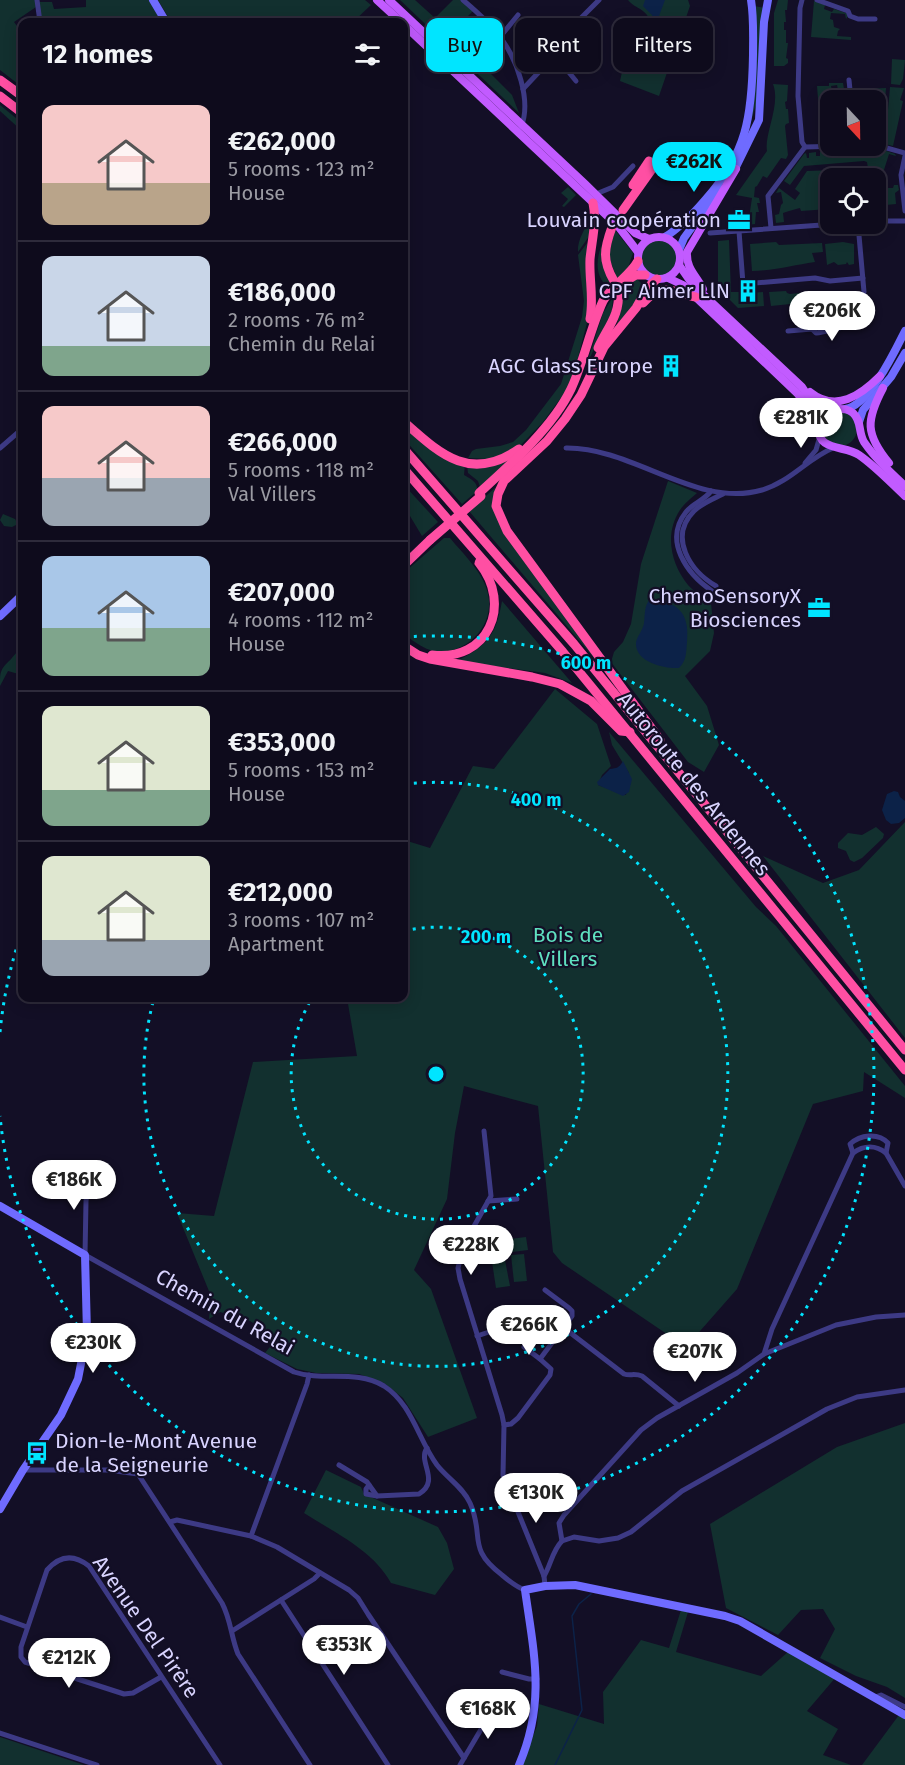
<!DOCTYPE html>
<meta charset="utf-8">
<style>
body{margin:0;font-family:"Fira Sans",sans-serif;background:#1c1929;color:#f1f3f6;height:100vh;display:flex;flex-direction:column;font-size:22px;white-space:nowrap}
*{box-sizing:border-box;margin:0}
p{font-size:20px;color:#9b9ba3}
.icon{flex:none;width:33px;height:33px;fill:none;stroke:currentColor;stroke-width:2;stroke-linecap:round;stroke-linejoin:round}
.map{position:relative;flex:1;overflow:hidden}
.details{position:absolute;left:18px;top:18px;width:390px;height:984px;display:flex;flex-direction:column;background:#0e0b1c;border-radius:12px;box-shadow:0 3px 15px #0003,0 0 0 2px #2e2b3b}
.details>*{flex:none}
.top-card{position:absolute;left:426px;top:18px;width:388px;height:54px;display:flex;gap:12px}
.needle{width:39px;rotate:158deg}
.fabs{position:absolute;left:820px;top:90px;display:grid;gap:12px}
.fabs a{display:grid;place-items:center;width:66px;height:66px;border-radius:12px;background:#0e0b1c;box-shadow:0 3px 15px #0003,0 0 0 2px #2e2b3b;font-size:30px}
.price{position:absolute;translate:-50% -51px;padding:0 14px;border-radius:21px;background:#fff;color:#222;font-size:20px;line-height:39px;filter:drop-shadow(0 2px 3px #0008)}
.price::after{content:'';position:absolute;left:50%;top:36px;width:18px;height:14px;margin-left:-9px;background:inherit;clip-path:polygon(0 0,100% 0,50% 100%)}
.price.active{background:#00e5ff;color:#111}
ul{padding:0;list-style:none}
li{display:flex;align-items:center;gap:18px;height:150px;padding:0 24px}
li+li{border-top:2px solid #2e2b3b}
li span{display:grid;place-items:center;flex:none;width:168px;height:120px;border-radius:12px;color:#555}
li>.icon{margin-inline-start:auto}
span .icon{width:72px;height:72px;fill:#fffc;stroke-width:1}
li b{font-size:26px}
h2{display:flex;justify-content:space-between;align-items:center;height:72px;padding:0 24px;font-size:26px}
.chip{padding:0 21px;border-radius:12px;background:#0e0b1c;box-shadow:0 3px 15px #0003,0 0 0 2px #2e2b3b;font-size:21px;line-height:54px}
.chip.active{background:#00e5ff;color:#111}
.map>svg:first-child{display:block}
.green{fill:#12302f}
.water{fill:#0c2248}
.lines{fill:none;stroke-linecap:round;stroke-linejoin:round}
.stream{stroke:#0c2248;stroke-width:1.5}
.street{stroke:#3d3a85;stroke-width:5}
.secondary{stroke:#6f6bff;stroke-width:8}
.primary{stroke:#c25bff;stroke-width:8}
.highway{stroke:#ff4fa3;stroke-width:9}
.highway-bridge{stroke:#ff4fa3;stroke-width:9}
.ring{fill:none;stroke:#00e5ff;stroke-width:3;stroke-dasharray:3 6}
.labels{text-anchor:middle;stroke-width:4.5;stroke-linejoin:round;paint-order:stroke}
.poi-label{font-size:21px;fill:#d9d4ff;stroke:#130f26;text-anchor:end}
.street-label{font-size:21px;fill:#d9d4ff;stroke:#130f26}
.park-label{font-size:21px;fill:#5fe0c0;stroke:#130f26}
.centre{fill:#00e5ff;stroke:#130f26;stroke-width:3}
.ring-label{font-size:18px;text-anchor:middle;font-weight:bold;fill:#00e5ff;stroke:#130f26;stroke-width:4.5;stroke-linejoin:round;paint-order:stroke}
</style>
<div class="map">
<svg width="905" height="1765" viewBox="0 0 905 1765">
<rect width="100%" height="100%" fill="#130f26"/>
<g class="green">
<polygon points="0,0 35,0 36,7 14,22 22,33 22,87 0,70"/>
<polygon points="86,0 149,0 163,22 41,22 39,2 52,2 54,9 86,7"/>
<polygon points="158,0 365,0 371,5 353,22 171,22"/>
<polygon points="400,0 415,0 435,18 453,0 463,0 474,10 463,21 455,38 512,95 519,113"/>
<path d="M628,0h60l2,6 -15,43 -5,5 1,7 -12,35 -39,-15 2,-9c14,-9 37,-41 25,-57 -5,-7 -14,-8 -19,-15z"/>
<polygon points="778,0 788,0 787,10 785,10 786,22 784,22 784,30 786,30 786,43 788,43 786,58 788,59 788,63 784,66 774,66 774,13"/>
<polygon points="814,1 825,5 824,9 832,12 834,9 846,13 848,16 846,19 845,14 831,13 830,19 833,20 834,27 840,29 838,31 837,36 851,37 851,40 811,37"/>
<polygon points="754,6 765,8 758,98 744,145"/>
<polygon points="579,22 591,32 583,44 571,34"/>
<polygon points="892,59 905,60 903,79 900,85 891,84"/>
<polygon points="829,83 843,83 844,89 838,90 837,85 831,86 834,100 831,100 831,139 822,142 821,132 818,132 819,111 817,86 829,86"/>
<path d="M773,84l15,1 -1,16 -2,1 1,7h2l1,14 -3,1 -1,2 3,29 -2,4 -5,-1 -14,20 -4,-2 -6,10 -2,1 -1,10 5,1 1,5h-3l2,9h-3l-1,12 -7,1 4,-27 -16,-3 31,-44c-3,-17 14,-46 6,-67z"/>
<polygon points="890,87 904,88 900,100 903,101 893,146 885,144"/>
<polygon points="886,88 882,142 876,140 876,100 873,100 871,92 864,92 864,89"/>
<polygon points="0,105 22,123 22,131 0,111"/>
<path d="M872,146l23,8 1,2 -7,-2 -6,19 2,2 1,13h7l1,-3h4l1,5 -4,3 1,11 -20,2v-28h-45l-2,31 -28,2 -1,-3c-5,1 -11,3 -17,5l1,9 -8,1 -1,-8 4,-1 2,-9 2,-2 -2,-11 -5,1 3,-5 16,12 5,-7 -5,-4 12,-18 61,-2 -1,-7 -3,-1 -60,5 -14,19 -6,-4 20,-27 2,-1 1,5h2v-5l7,-1v4h4v-4l7,-1 1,4h3l1,-4h7v3h4v-4h4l1,3 15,-3v4l6,-2v-4z"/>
<polygon points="568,187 576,195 564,207 562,206 568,199 561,193"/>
<path d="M590,215h4l-4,20 -12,17c-1,-14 9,-24 12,-37z"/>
<polygon points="615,230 633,253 629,265 631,268 617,278 608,255"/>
<polygon points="591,238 588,319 576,365 566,391 543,422 520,446 490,459 468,458 472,451 476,449 500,446 513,442 526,430 561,384 582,317 584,301 578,255"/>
<polygon points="729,240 731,292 739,292 739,295 746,295 746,298 750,297 750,293 763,292 764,306 738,308 718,288 718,241"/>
<circle cx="659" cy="258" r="18"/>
<path d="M603,242l9,41 -4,4c-14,-11 -12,-30 -5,-45z"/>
<path d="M776,242l3,3 43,-2 1,9 -11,1 3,9c-21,3 -37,8 -63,9l-2,-27z"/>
<polygon points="843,242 854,244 854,264 849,265 847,262 846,264 838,265 834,262 827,265 825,244"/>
<path d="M637,279l7,7 -11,20 -16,18c3,-10 8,-25 4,-35z"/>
<polygon points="786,291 787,293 790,294 817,291 829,293 830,300 771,306 769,292"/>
<polygon points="855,292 855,297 842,320 842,313 845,312 845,309 834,313 833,295 854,294"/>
<polygon points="613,297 612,311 586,366 603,313"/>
<circle cx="840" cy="429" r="17"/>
<path d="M404,424l61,40 -1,11c7,4 14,7 13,16l-15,13 -58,-65z"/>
<polygon points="516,454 480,487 478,481 468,473 467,465"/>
<path d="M668,481l29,12c-6,5 -13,11 -17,17 -16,24 -9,54 8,75 6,7 16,13 23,18l3,30 -4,18 -25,25 22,30 12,39 -15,27 -16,-10 -77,-100 3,-10 9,-10 8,-18 10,-60z"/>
<polygon points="404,485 438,522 422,536 404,506"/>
<polygon points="496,487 493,505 617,685 469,511"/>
<polygon points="3,514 15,519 18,524 12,527 4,526 0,520"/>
<path d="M444,538h6c13,16 34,35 38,56 9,39 -37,73 -70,50 -5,-3 -11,-7 -13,-12 -4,-8 -1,-44 -1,-55l3,-7z"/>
<path d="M502,601l70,82 -27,-10 -88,-12c31,-16 39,-26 45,-60z"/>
<path d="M19,651l3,3v21l-14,-4 -8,15c0,-13 0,-16 8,-24 4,-3 6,-8 11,-11z"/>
<polygon points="555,689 597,724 611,766 602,775 598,785 626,795 629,773 612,745 609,732 756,907 776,926 905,1086 905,1098 864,1072 863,1091 813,1104 737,1289 686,1347 562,1263 553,1252 538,1106 464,1086 455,1133 447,1199 414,1270 431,1289 477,1418 428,1437 403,1398 384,1383 359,1374 316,1373 297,1369 265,1353 277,1338 250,1321 220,1312 209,1319 211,1296 177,1213 214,1216 253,1062 357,1056 347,998 404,998 404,840 430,848 473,766 494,769"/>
<polygon points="905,822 905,1038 763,856 823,883 859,870"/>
<polygon points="876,827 884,834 883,838 862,858 854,862 850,860 846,851 838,848 838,843 848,833 862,835"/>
<polygon points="526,1237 528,1250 505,1253 503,1240"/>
<polygon points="524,1254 527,1281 514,1282 511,1255"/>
<polygon points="505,1260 510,1286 496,1288 492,1262"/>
<polygon points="905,1423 905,1698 887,1687 856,1676 820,1658 835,1629 823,1609 801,1610 778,1635 726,1608 710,1524 837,1447"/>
<path d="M326,1470l35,17 3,7 74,33 9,16 7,26 -19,26 -44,-12c-18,-33 -56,-50 -87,-70z"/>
<polygon points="681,1610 688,1612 676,1652 761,1676 789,1651 836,1677 807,1711 838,1729 823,1755 851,1765 522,1765 537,1726 539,1704 604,1724 603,1692 641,1640 669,1648"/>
<polygon points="899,1715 905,1719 905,1765 862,1765"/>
<polygon points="0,1737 84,1765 0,1765"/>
</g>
<g class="water">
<polygon points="645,0 665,0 659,16 660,29 656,28 652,15 643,6"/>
<path d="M649,600c28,1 41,12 38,42 -1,10 0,18 -8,26 -13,1 -42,-5 -43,-23 -1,-7 7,-14 8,-22 1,-9 0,-15 5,-23z"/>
<path d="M623,761l9,18 -3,13 -6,4 -25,-11 -1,-3 13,-13c7,-1 9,-1 13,-8z"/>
<polygon points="894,791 898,792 900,797 905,801 905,818 899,823 891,824 886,820 882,810 887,794"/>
</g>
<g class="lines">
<polyline class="stream" points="555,1765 582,1710 572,1616 579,1604 591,1594"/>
<g class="street">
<polyline points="37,0 40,22"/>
<path d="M463,0c13,11 27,23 37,37 17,22 32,64 21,90"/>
<polyline points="802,0 800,8 798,96 802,142 805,147"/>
<polyline points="817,0 848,11 850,16 858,19 875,19"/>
<polyline points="500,37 518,15"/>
<polyline points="553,57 567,70 576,81"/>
<polyline points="849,80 851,100"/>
<polyline points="523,89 553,57 575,24 599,0"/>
<polyline points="876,145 905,153"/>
<polyline points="805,147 844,146"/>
<polyline points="905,156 901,175 905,211"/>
<polyline points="596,194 613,187 633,166"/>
<polyline points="876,221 905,221"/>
<polyline points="771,228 768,196 805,147"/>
<polyline points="739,231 743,284 815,278 830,281 863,278"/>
<polyline points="710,233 836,224"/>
<path d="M788,331l24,-2 4,4c10,-1 19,-5 29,-6l16,-26 3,-9 -6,-68"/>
<polyline points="0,448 22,429"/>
<path d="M566,448c67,-1 131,61 196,42 28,-8 45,-31 71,-42"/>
<polyline points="805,463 816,450 820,436"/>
<path d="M711,491c-6,9 -18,12 -25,21 -23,29 1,62 26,79"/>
<path d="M716,586c-26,-15 -48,-49 -22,-75 8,-8 19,-12 29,-17"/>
<polyline points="484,1131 491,1196 464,1244 458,1268 460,1279 502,1415 504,1425 503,1475 544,1576 545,1586"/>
<path d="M853,1153l-3,-9c10,-9 28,-12 38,-1l-2,10"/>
<path d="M90,1169l-4,32 -1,54 209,117c30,10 61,-3 90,14 28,18 34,53 53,79 10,13 26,22 33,38 15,33 -4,45 32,72 7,6 14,12 23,15"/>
<polyline points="488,1201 517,1199"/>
<path d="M564,1328l60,46c6,2 11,-1 18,2l37,30"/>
<polyline points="477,1336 498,1329 504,1329"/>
<polyline points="524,1347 540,1359"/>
<path d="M764,1354l8,-25 81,-176c11,-8 23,-8 33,0l19,33"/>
<polyline points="504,1425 511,1424 518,1418 550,1375 551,1369 540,1359 572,1316 572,1311 569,1308 545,1290"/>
<path d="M339,1465l28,17 10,14 42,-2c22,-14 -2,-32 8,-46"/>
<path d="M23,1470h85l30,4 84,129c9,17 9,34 16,51l72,111"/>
<polyline points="369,1485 366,1489 366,1494 377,1496"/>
<polyline points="170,1522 177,1520 251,1536 277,1547 349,1590 358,1598 368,1614 464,1758"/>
<polyline points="251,1536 307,1384 309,1375"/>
<polyline points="562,1541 559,1523 564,1515 641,1430 657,1418 737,1373 764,1354 836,1325 876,1317 905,1315"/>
<polyline points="562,1541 574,1537 599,1541 618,1538 631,1532 682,1491 827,1409 857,1397 905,1390"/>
<path d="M544,1576c7,-11 8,-25 18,-35"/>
<polyline points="281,1600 388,1765"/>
<polyline points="0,1617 27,1627"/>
<polyline points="232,1631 314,1579 320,1573"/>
<polyline points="502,1672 529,1679 537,1679"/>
<path d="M161,1677l-28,16 -9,1 -99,-32 -4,-5v-10l26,-77c13,-15 27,-16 42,-4l131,199"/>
<polyline points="875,1697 881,1695 905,1707"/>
<polyline points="0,1733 97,1765"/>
<polyline points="460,1765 493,1709"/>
</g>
<g class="secondary">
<polyline points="153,0 166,22"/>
<polyline points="733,173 759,120 764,22 768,0"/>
<path d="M665,237c16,-10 28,-23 40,-37 42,-47 47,-84 48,-145 0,-18 1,-37 -2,-55"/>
<polyline points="679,250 684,238 720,189"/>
<path d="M845,409c24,-3 50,-58 60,-78"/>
<polyline points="859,422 863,410 891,377 905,353"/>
<polyline points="0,616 22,595"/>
<polyline points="0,1206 85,1255 87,1333 78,1379 61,1415 23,1470 0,1509"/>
<path d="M519,1765c27,-63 15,-111 6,-175l20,-4 30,-1 150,31 15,5 165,94"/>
</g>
<g class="primary">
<polyline points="377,0 401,22"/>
<polyline points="389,0 585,184 635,233 649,239"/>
<polyline points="404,25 618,226 638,252"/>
<circle cx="659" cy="258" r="21"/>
<path d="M679,265l14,20 109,102c7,12 19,21 33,22 7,0 12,-1 18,4 9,8 5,19 11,29 11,16 26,30 41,44"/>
<polyline points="668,278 683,285 797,393 820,422"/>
<path d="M703,289c-7,-14 -17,-20 -16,-37l49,-83"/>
<path d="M883,388c-17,32 -18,46 6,75"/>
<path d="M810,392c26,21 51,3 70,-16"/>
<path d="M833,409c-7,3 -13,8 -14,17 -3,26 26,19 40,29 16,11 31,27 46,41"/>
</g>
<g class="highway">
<polyline points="0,80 22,96"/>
<polyline points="0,96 22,113"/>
<polyline points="633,185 649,161"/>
<polyline points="623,210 655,165"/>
<path d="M612,227c-8,22 -10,33 2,54"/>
<polyline points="657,279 648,287 636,308 604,347 581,395 565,419 547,441 504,481 498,494 496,506 507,531 660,740 658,743"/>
<polyline points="626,281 636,275 645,275"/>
<path d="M643,303c20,-23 31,-10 53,-6"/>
<path d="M590,319c4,-20 -1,-40 0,-60 2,-20 7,-37 3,-56"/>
<path d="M598,348c9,-20 23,-34 20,-57"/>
<path d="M404,422c36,32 66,61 115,27"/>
<polyline points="404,449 574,644 905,1050"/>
<polyline points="404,469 563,652 905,1070"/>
<path d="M479,493c32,-29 73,-65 92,-104 13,-28 19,-60 32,-88 9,-16 26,-24 35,-40"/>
<polyline points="404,565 430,540"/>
<polyline points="404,646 418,655 430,659 532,677 560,684 591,701 621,731 630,732"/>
<path d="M432,655c56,7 81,-50 47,-92l2,-4"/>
</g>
<polyline class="highway-bridge" points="430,540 481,496"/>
</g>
<g class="ring">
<path d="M404 931A146 146 0 1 1 312 998"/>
<path d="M405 784A292 292 0 1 1 154 998"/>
<path d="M0 1032A438 438 0 0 1 22 931M405 637A438 438 0 1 1 0 1116"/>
</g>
<defs>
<g id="office-bare" transform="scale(1.8)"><path d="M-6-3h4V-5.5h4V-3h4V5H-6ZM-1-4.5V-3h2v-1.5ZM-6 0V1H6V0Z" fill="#00e5ff" stroke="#130f26" stroke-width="2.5" paint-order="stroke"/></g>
<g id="building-bare" transform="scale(1.8)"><path d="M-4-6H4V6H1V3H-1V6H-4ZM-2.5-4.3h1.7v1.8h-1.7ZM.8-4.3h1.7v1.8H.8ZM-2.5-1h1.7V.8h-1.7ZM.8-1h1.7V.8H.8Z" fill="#00e5ff" stroke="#130f26" stroke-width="2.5" paint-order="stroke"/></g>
<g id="bus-bare" transform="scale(1.8)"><path d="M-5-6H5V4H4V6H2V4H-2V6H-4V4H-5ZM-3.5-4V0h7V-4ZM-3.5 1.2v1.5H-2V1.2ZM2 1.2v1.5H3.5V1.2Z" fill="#00e5ff" stroke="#130f26" stroke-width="2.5" paint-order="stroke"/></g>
</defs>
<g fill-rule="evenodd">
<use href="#office-bare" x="739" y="220"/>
<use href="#building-bare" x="748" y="291"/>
<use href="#building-bare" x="671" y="366"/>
<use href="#office-bare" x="819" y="608"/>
<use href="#bus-bare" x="37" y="1453"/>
</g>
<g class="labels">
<g class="poi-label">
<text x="721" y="227">Louvain coopération</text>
<text x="730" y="298">CPF Aimer LlN</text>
<text x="653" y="373">AGC Glass Europe</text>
<text x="801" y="603">ChemoSensoryX<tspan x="801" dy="24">Biosciences</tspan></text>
<text x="55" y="1448" text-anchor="start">Dion-le-Mont Avenue<tspan x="55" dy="24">de la Seigneurie</tspan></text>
</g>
<g class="street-label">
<text transform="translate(694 784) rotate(51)" y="7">Autoroute des Ardennes</text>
<text transform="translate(225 1312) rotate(29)" y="7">Chemin du Relai</text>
<text transform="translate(146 1627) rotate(55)" y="7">Avenue Del Pirère</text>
</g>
<g class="park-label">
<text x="568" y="942">Bois de<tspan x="568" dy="24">Villers</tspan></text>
</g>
</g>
<circle cx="436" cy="1074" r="9" class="centre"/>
<g class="ring-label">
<text x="586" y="669">600 m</text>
<text x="536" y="806">400 m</text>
<text x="486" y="943">200 m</text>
</g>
</svg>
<div class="fabs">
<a><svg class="needle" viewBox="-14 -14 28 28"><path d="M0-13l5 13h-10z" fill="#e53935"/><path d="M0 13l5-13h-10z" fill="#9b9ba3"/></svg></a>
<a><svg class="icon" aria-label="locate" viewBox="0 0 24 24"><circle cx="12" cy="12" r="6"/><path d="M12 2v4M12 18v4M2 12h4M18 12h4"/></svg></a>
</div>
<b class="price active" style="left:694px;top:193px">€262K</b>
<b class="price" style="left:832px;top:342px">€206K</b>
<b class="price" style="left:801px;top:449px">€281K</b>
<b class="price" style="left:74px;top:1211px">€186K</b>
<b class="price" style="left:471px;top:1276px">€228K</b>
<b class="price" style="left:529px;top:1356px">€266K</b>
<b class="price" style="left:93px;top:1374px">€230K</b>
<b class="price" style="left:695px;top:1383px">€207K</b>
<b class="price" style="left:536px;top:1524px">€130K</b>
<b class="price" style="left:344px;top:1676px">€353K</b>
<b class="price" style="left:69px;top:1689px">€212K</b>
<b class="price" style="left:488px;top:1740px">€168K</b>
<div class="top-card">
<a class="chip active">Buy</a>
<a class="chip">Rent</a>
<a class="chip">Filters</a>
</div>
<section class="details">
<h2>12 homes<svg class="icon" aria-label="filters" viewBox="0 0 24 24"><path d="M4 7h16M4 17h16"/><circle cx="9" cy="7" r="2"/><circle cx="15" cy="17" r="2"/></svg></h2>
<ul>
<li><span style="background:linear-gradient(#f6c9c9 65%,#b9a48a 0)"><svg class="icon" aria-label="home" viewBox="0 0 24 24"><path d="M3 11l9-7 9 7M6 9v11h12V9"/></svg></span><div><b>€262,000</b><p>5 rooms · 123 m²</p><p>House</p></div></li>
<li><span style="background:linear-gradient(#c9d6e8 75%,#7fa58c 0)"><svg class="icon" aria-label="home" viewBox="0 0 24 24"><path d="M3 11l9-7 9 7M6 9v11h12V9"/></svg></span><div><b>€186,000</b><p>2 rooms · 76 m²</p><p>Chemin du Relai</p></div></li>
<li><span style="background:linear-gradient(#f6c9c9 60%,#9aa5b1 0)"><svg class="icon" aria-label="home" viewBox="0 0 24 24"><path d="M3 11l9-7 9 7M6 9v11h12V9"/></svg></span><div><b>€266,000</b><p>5 rooms · 118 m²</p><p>Val Villers</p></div></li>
<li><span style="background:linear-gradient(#a9c7e8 60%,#7fa58c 0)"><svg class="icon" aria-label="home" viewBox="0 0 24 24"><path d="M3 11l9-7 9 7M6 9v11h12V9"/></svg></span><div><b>€207,000</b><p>4 rooms · 112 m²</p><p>House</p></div></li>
<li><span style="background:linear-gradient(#dfe7d0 70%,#7fa58c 0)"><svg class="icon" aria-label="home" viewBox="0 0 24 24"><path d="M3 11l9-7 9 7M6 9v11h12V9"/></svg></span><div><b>€353,000</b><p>5 rooms · 153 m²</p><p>House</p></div></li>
<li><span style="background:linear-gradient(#dfe7d0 70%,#9aa5b1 0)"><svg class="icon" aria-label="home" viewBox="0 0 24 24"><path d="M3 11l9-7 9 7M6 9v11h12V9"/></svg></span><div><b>€212,000</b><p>3 rooms · 107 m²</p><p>Apartment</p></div></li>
</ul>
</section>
</div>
